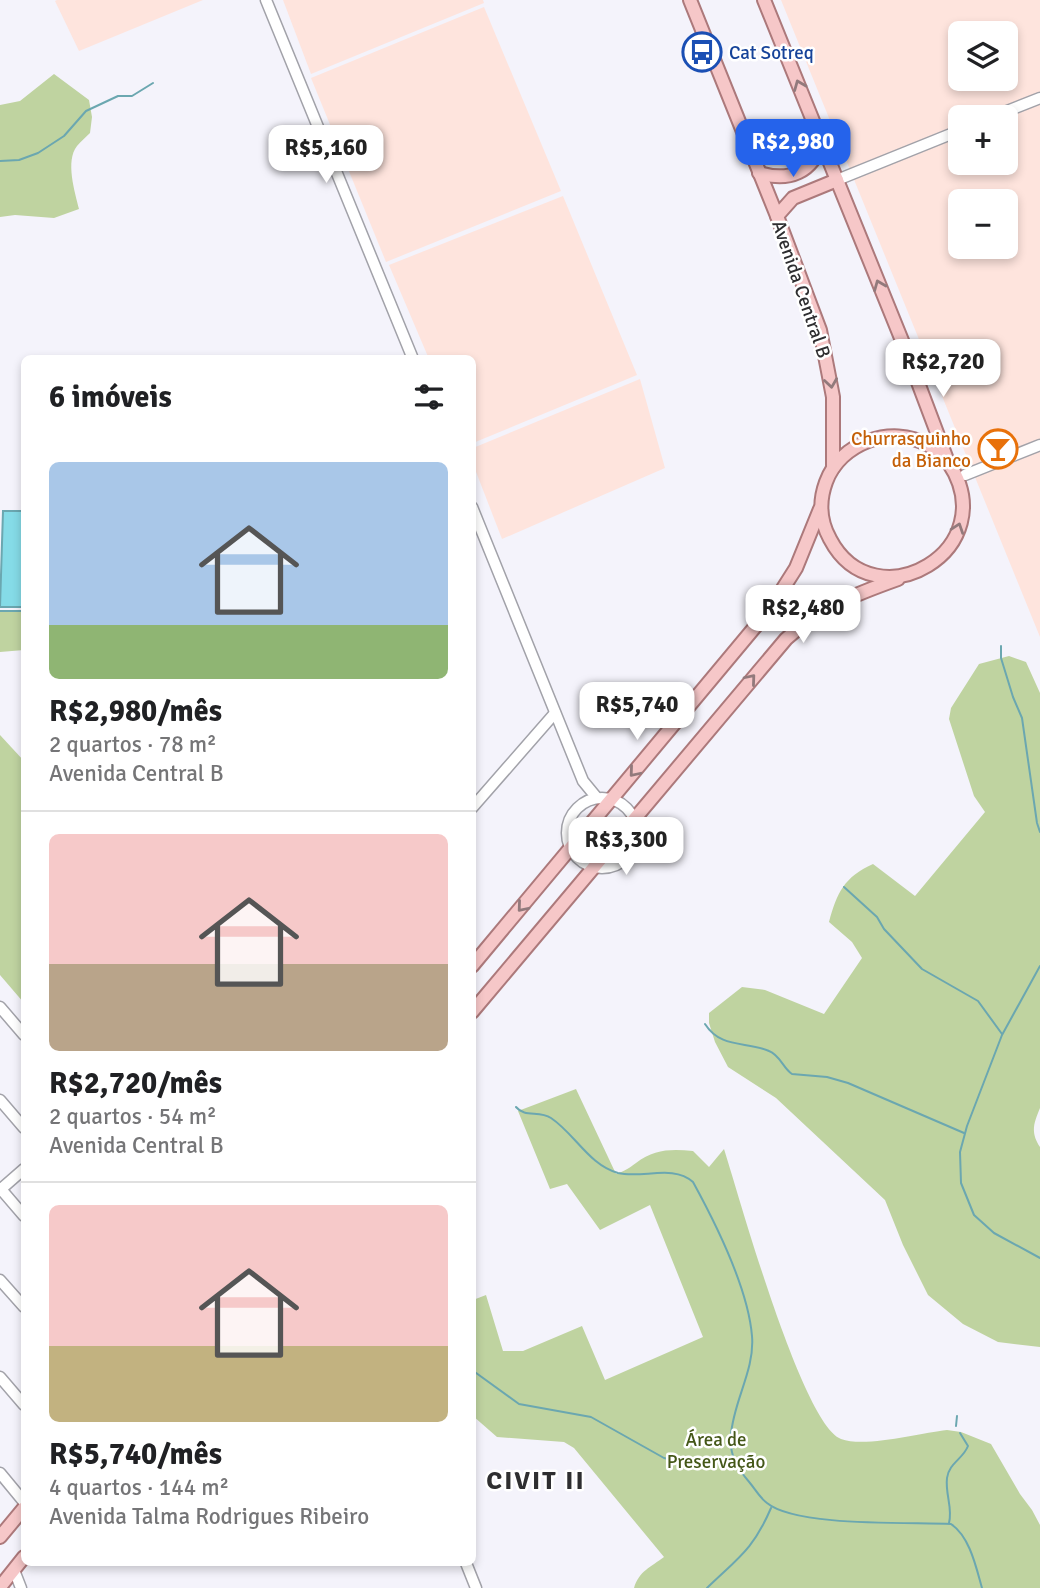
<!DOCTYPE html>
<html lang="pt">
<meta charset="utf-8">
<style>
body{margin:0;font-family:Signika,sans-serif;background:#f6f6f6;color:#202124;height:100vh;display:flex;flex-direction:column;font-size:26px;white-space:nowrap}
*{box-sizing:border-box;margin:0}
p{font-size:23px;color:#757577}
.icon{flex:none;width:38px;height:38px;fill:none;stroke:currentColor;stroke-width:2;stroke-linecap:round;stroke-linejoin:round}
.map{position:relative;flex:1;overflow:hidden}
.drawer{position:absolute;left:21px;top:355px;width:455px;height:1211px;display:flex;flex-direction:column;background:#fff;border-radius:10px;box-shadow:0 4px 10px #0003}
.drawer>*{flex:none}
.controls{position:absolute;left:948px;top:21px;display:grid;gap:14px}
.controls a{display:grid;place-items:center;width:70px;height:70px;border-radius:10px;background:#fff;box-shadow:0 4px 10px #0003;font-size:35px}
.price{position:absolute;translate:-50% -60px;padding:0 16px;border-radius:14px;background:#fff;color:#222;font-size:23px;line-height:46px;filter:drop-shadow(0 2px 4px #0008)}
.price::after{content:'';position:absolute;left:50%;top:42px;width:21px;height:16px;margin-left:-10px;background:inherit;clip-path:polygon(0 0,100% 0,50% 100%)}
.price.selected{background:#2563eb;color:#fff}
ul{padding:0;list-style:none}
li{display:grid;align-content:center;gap:14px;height:371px;padding:0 28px}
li+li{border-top:2px solid #e0e0e0}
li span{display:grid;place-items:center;height:217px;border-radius:10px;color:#555}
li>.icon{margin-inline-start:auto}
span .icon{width:126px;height:126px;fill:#fffc;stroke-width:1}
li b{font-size:30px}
h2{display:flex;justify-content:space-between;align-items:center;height:84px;padding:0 28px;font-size:30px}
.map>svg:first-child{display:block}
.industrial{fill:#fee4dd;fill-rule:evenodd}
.green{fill:#bfd3a0}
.water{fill:#85dbe7;stroke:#6ba7b0;stroke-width:2}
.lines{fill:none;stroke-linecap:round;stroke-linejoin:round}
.stream{stroke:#6ba7b0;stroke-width:2}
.minor-casing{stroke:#a2a2a9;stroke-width:13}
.major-casing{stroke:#ac797b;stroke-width:16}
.minor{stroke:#fff;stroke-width:10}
.major{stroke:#f6c7c8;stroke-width:12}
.oneway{stroke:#927a7c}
.labels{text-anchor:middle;stroke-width:5;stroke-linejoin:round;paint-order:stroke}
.transit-label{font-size:19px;fill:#164399;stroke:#fff;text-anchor:start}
.street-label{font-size:19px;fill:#2e2e30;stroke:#fff}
.food-label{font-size:19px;fill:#c56008;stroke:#fff;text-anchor:end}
.park-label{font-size:19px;fill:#445718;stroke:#fff}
.district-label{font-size:26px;font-weight:bold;letter-spacing:2px;fill:#2e2e30;stroke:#fff}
</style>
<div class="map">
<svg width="1040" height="1588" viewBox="0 0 1040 1588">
<rect width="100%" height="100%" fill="#f4f3fb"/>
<g class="industrial">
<polygon points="57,0 203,0 79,51 55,1"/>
<polygon points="283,0 483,0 484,3 311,74"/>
<path d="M781,0h259v637zM961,33h45v46h-45zM961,117h45v46h-45zM961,201h45v46h-45z"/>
<polygon points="484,7 561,191 386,262 311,78"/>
<polygon points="563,196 637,375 473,443 472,359 429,359 389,265"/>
<polygon points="640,379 665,468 502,539 473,464 473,448"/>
</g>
<g class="green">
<path d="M54,74l35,26 3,17 -2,16c-4,4 -9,8 -13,13 -12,15 -2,46 2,63l-25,9 -39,-3 -15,2v-112l20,-4z"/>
<polygon points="24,610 24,650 0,652 0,611"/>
<path d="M1009,656l17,6 14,31v415c-6,15 -10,24 0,39v200l-42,-5 -35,-18 -35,-29 -25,-50 -18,-45 -109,-102 -48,-31 -13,-25 -6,-19v-10l33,-26 23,3 59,24 38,-56 -10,-16 -23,-20c8,-29 15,-45 44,-58l42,32 70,-84 -11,-16 -25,-77 2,-11 28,-44z"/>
<polygon points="0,735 24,761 24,1003 0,975"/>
<path d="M576,1089l40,85c9,-3 13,-6 20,-11 18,-14 35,-14 57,-12l16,16 15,-18c15,47 78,275 117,290 24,9 79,-6 106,-9l14,2 30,12 29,50 12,16 8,15v63h-406c5,-17 17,-21 30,-31l-90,-109 -10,-6 -67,-5 -24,-21v-116l13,-5 17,56h20l59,-25 23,54 98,-43 -53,-132 -50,25 -33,-46 -17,5 -32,-78z"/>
</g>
<polygon class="water" points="3,511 24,511 24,607 0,607"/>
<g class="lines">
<g class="stream">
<polyline points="0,161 19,160 38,153 64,136 86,111 118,96 132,96 153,83"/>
<polyline points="0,611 24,611"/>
<polyline points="1001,646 1001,658 1013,697 1022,718 1037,823 1040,832"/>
<polyline points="844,887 877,917 884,929 922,969 978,1001 1002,1034"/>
<polyline points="1040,966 1002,1035 967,1126 960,1152 961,1183 974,1215 994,1233 1040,1258"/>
<path d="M705,1024c16,25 41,17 64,27 11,4 14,17 23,23l35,3 21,6 116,50"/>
<path d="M516,1107c9,11 23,3 35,11 24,16 38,47 67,55 24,6 55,-9 75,9 23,42 55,106 59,154 3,34 -19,66 -21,99 -2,20 6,33 19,48 5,6 10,15 17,20 29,24 143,19 184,21 19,13 25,43 31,64"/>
<polyline points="472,1370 519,1404 591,1417 664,1458 690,1464 734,1459"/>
<polyline points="956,1426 957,1416"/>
<path d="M949,1523c4,-15 -4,-29 -2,-45 2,-15 16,-19 21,-32l-8,-13"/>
<path d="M707,1588c31,-30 46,-38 64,-80"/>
</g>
<g class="minor-casing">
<g id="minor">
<polyline points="266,0 413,359"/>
<polyline points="992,117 1040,98"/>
<polyline points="837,180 961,130"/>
<polyline points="965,475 1040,445"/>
<polyline points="472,507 583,781 597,798"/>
<circle cx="602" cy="833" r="35"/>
<polyline points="472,808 555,713"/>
<polyline points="0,1007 24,1035"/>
<polyline points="0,1100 24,1128"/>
<polyline points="0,1188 24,1216"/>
<polyline points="0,1190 24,1169"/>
<polyline points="0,1280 24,1307"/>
<polyline points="0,1377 24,1405"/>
<polyline points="0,1473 24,1502"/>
<polyline points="466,1563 476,1588"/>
<polyline points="14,1570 21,1588"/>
</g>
</g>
<g class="major-casing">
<g id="major">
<polyline points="690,0 777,216 820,330 833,397 833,468"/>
<path d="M764,0l141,348 43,114c59,87 -73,163 -118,77 -10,-18 -11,-38 -4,-57 14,-39 65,-58 102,-37 7,4 14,12 20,17"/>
<path d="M759,173c30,9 54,0 63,-32"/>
<polyline points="777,216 793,198 837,180"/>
<polyline points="472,966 770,609 796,568 820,509"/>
<path d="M472,1012l314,-373c33,-31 70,-45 112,-60"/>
<polyline points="0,1537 24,1508"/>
<polyline points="0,1587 24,1557"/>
</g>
</g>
<use href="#minor" class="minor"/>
<use href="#major" class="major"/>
</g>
<defs><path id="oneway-chevron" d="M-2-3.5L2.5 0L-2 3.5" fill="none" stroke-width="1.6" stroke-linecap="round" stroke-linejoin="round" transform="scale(1.75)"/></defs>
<g class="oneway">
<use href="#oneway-chevron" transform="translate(799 85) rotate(-112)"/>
<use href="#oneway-chevron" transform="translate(879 285) rotate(-112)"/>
<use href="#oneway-chevron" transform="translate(831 383) rotate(82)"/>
<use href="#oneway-chevron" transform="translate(958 528) rotate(-71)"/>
<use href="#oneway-chevron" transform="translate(751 679) rotate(-50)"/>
<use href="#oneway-chevron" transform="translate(634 772) rotate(130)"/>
<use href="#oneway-chevron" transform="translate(522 907) rotate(130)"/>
</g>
<defs>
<g id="bus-ring" transform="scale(2.0125)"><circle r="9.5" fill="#fff" stroke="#1a4fb4" stroke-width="1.5"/><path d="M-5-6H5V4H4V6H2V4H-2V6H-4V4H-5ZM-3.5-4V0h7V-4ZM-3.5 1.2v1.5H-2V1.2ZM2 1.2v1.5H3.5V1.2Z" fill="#1a4fb4"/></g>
<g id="bar-ring" transform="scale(2.0125)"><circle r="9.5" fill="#fff" stroke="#e8710a" stroke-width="1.5"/><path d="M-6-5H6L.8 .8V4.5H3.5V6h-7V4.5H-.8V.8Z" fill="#e8710a"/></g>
</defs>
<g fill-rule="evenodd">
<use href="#bus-ring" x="702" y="52"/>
<use href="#bar-ring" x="998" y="449"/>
</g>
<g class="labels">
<g class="transit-label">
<text x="729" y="59">Cat Sotreq</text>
</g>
<g class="street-label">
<text transform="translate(802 289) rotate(71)" y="7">Avenida Central B</text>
</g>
<g class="food-label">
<text x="971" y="445">Churrasquinho<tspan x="971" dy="22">da Bianco</tspan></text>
</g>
<g class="park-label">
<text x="716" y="1446">Área de<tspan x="716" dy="22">Preservação</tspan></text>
</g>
<g class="district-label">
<text x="536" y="1489">CIVIT II</text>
</g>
</g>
</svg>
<div class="controls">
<a><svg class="icon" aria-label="layers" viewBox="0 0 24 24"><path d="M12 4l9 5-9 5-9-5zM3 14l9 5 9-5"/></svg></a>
<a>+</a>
<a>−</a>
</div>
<b class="price selected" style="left:793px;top:179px">R$2,980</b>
<b class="price" style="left:326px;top:185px">R$5,160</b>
<b class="price" style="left:943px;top:399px">R$2,720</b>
<b class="price" style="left:803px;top:645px">R$2,480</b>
<b class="price" style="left:637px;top:742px">R$5,740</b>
<b class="price" style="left:626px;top:877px">R$3,300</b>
<section class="drawer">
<h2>6 imóveis<svg class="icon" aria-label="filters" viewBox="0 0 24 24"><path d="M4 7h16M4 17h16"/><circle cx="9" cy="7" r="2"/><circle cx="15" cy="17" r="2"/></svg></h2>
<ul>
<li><span style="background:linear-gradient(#a9c7e8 75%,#8fb573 0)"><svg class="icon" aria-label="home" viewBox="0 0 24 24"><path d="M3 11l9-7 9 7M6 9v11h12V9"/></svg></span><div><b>R$2,980/mês</b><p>2 quartos · 78 m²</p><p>Avenida Central B</p></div></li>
<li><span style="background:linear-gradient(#f6c9c9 60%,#b9a48a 0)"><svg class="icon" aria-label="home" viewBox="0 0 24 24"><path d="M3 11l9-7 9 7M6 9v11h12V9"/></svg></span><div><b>R$2,720/mês</b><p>2 quartos · 54 m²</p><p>Avenida Central B</p></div></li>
<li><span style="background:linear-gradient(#f6c9c9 65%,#c2b280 0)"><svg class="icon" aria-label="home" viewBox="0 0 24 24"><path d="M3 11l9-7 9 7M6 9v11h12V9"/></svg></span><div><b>R$5,740/mês</b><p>4 quartos · 144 m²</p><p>Avenida Talma Rodrigues Ribeiro</p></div></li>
</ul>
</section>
</div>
